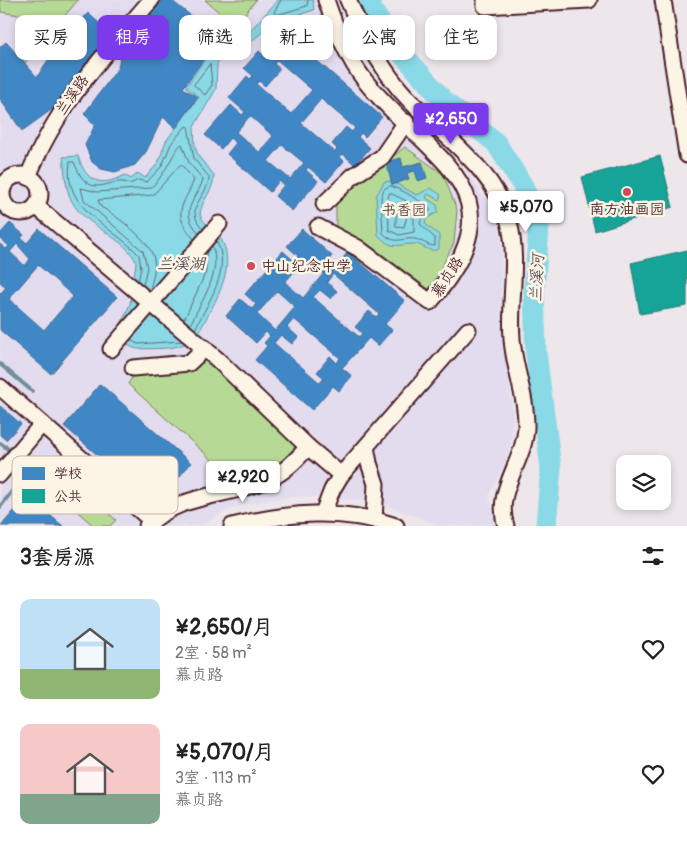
<!DOCTYPE html>
<html lang="zh">
<meta charset="utf-8">
<style>
body{margin:0;font-family:Pangolin,"LXGW WenKai TC",sans-serif;background:#f2f2f2;color:#222;height:100vh;display:flex;flex-direction:column;font-size:19px;white-space:nowrap}
*{box-sizing:border-box;margin:0}
p{font-size:16px;color:#767676}
.icon{flex:none;width:28px;height:28px;fill:none;stroke:currentColor;stroke-width:2;stroke-linecap:round;stroke-linejoin:round}
.map{position:relative;height:526px;overflow:hidden}
.panel{display:flex;flex-direction:column;background:#fff;flex:1}
.panel>*{flex:none}
.banner{position:absolute;left:15px;top:15px;width:658px;height:45px;display:flex;gap:10px}
.controls{position:absolute;left:616px;top:455px;display:grid;gap:10px}
.controls a{display:grid;place-items:center;width:55px;height:55px;border-radius:10px;background:#fff;box-shadow:0 2px 8px #0003;font-size:25px}
.price{position:absolute;translate:-50% -42px;padding:0 11px;border-radius:5px;background:#fff;color:#222;font-size:16px;line-height:32px;filter:drop-shadow(0 1px 2px #0008)}
.price::after{content:'';position:absolute;left:50%;top:30px;width:15px;height:11px;margin-left:-8px;background:inherit;clip-path:polygon(0 0,100% 0,50% 100%)}
.price.selected{background:#7c3aed;color:#fff}
ul{padding:0;list-style:none}
li{display:flex;align-items:center;gap:15px;height:125px;padding:0 20px}
li span{display:grid;place-items:center;flex:none;width:140px;height:100px;border-radius:10px;color:#555}
li>.icon{margin-inline-start:auto}
span .icon{width:60px;height:60px;fill:#fffc;stroke-width:1}
li b{font-size:21px}
h2{display:flex;justify-content:space-between;align-items:center;height:60px;padding:0 20px;font-size:21px}
.pill{padding:0 18px;border-radius:10px;background:#fff;box-shadow:0 2px 8px #0003;font-size:18px;line-height:45px}
.pill.selected{background:#7c3aed;color:#fff}
.map>svg:first-child{display:block}
.built{fill:#e2dcee}
.green{fill:#b6da95;stroke:#807c60}
.water{fill:#8ad9e6;stroke:#708f9b}
.schools{fill:#3f88c5;stroke:#426897;fill-rule:evenodd}
.public{fill:#17a398;stroke:#267b77}
.lines{fill:none;stroke-linecap:round;stroke-linejoin:round}
.shore{stroke:#646976;stroke-width:1}
.stream{stroke:#708f9b;stroke-width:4}
.river{stroke:#8ad9e6;stroke-width:21}
.minor-casing{stroke:#4a1f2b;stroke-width:19}
.minor{stroke:#fcf5e5;stroke-width:15}
.poi-dot{fill:#d1495b;stroke:#fcf5e5;stroke-width:2}
.labels{text-anchor:middle;stroke-width:5;stroke-linejoin:round;paint-order:stroke}
.street-label{font-size:15px;fill:#4a1f2b;stroke:#fcf5e5}
.poi-label{font-size:15px;fill:#4a1f2b;stroke:#fcf5e5}
.park-label{font-size:15px;fill:#654e46;stroke:#fcf5e5}
.water-label{font-size:16px;font-style:italic;fill:#5a4e5a;stroke:#fcf5e5}
.key{fill:#fcf5e5;stroke:#c7b5ad;stroke-width:1}
.key-label{font-size:14px;fill:#4a1f2b}
</style>
<div class="map">
<svg width="687" height="526" viewBox="0 0 687 526">
<rect width="100%" height="100%" fill="#ede6ea"/>
<filter id="ink" filterUnits="userSpaceOnUse"><feTurbulence type="fractalNoise" baseFrequency=".02" numOctaves="2"/><feDisplacementMap in="SourceGraphic" scale="10" xChannelSelector="R" yChannelSelector="G"/><feConvolveMatrix kernelMatrix="1 2 1 2 8 2 1 2 1" color-interpolation-filters="sRGB"/></filter>
<g filter="url(#ink)">
<polygon class="built" points="0,0 334,0 356,52 378,85 471,177 498,221 502,249 501,313 513,414 512,438 506,461 489,495 497,526 441,526 386,505 359,500 299,496 271,499 232,508 199,526 0,526"/>
<g class="green">
<polygon points="0,0 78,0 25,63 16,46 41,15 25,16 1,12"/>
<polygon points="205,0 256,0 235,26"/>
<polygon points="405,147 443,174 457,210 454,243 430,290 368,244 336,228 336,205 358,183"/>
<polygon points="206,357 299,445 271,475 234,480 128,384 141,362"/>
<polygon points="84,493 116,520 110,526 94,526 72,507"/>
</g>
<g class="water">
<path d="M278,0h35l1,10 -40,12 -30,26 -24,7 -3,10 -1,24 -22,38 1,20 4,10 15,18c0,16 -13,25 -14,40 5,11 17,16 22,26 16,29 -12,69 -25,95 -15,15 -39,12 -60,13 -8,-2 -17,-8 -20,-16l13,-29 6,-42c-9,-23 -48,-35 -62,-57 -9,-13 -9,-33 -11,-48l15,-1c8,26 22,32 47,19l6,4 7,-6 7,5 13,-15 8,-22 33,-44 -13,-10 28,-41 26,-7 8,-6z"/>
<path d="M391,181l26,14 14,-7 10,7 -2,5 -11,-6 -2,4 11,7 1,7 -12,7 -1,5 14,11v14c-11,5 -15,-5 -25,-5 -18,0 -20,7 -36,-9l-2,-39 8,-14z"/>
</g>
<g class="schools">
<polygon points="162,0 171,0 219,38 183,88 198,97 176,128 163,117 146,152 135,165 115,172 101,169 92,162 85,145 95,125 84,114 118,68 121,51"/>
<polygon points="88,13 113,36 58,105 22,131 0,99 0,47 6,42 37,77 50,57"/>
<path d="M285,33l97,84 -17,20 -4,-4 -3,4 12,11 -15,17 -12,-11 -3,3 4,4 -18,21 -18,-15 -2,3 12,11 -26,30 -17,-15 9,-11 -5,-4 -9,11 -43,-38 9,-11 -6,-5 -9,11 -16,-14 26,-30 11,10 3,-3 -16,-14 18,-22 3,3 3,-3 -9,-8 15,-17 9,8 3,-4 -3,-2zM277,60l35,30 -21,24 -35,-30 3,-3 6,5 15,-17 -6,-5zM321,99l34,29 -3,4 -6,-5 -14,17 5,5 -2,3 -34,-29zM250,116l23,20 -14,16 -23,-20zM282,145l22,18 -14,16 -22,-18z"/>
<polygon points="401,158 403,167 422,162 427,178 418,181 415,171 407,173 409,179 392,185 386,162"/>
<path d="M10,223l14,12 -3,3 6,5 12,-14 78,68 -66,77 -51,-44v-38l1,1 5,-6 -6,-5v-38l6,5 3,-3 -9,-8v-4zM17,244l13,15 -5,7 -15,-14zM38,265l35,31 -29,34 -35,-31z"/>
<path d="M302,229l30,27 -6,7 4,3 3,-4 4,3 11,-13 57,49 -20,23 7,6 -14,16 -9,-8 -27,30 10,8 -13,15 -6,-5 -21,24 -57,-50 12,-14 -3,-3 6,-7 -4,-4 -10,11 -30,-27 14,-17 12,10 4,-5 -11,-10 38,-43 11,10 4,-5 -11,-10zM304,261l13,12 3,-3 4,3 -21,25 -18,-16zM333,274l46,40 -3,3 -7,-6 -14,16 7,6 -3,4 -46,-40 7,-7 11,9 6,-8 -10,-9zM277,291l18,16 -20,24 -18,-17zM294,319l46,39 -3,5 -7,-7 -13,16 7,6 -4,5 -46,-40 7,-8 11,9 6,-7 -11,-10z"/>
<polygon points="100,384 191,463 155,505 64,426"/>
<polygon points="0,406 21,424 6,440 0,435"/>
<polygon points="27,496 63,526 1,526"/>
</g>
<g class="public">
<polygon points="660,156 673,207 595,231 582,177"/>
<polygon points="687,250 687,306 640,314 631,263"/>
</g>
<g class="lines">
<g class="shore">
<polyline points="281,0 274,12 276,15 307,6 308,0"/>
<polygon points="210,64 212,85 205,95 194,85"/>
<path d="M391,186c12,4 29,15 39,22v3l-8,5 -2,8 15,14v8c-8,0 -13,-6 -20,-7 -14,-2 -19,7 -32,-6l-2,-36 3,-8z"/>
<polygon points="390,193 419,207 414,218 414,232 399,235 389,230 388,198"/>
<polygon points="397,206 408,212 404,227 396,226"/>
<path d="M138,281l3,-13 -2,-13c-26,-29 -77,-45 -69,-93h4c17,44 35,12 56,22l8,-4 9,2 15,-16 9,-22 14,-17 3,-1 6,33 15,18c-1,22 -27,29 -6,52"/>
<path d="M143,285l4,-18 -4,-16 -59,-51 -3,-12 16,4 53,-4c14,-9 25,-41 32,-44l7,19 14,16c-6,23 -26,30 -4,54"/>
<path d="M150,291c2,-11 6,-21 4,-32 -3,-18 -37,-43 -53,-52l-3,-7 55,-5 28,-31 13,16c-10,26 -24,32 0,59"/>
<polyline points="184,320 206,272 206,252"/>
<path d="M190,325c11,-23 33,-54 22,-79"/>
<path d="M195,329c12,-25 38,-61 21,-88"/>
<polyline points="130,340 138,344 182,341"/>
</g>
<g class="stream">
<polyline points="0,364 32,391"/>
<polyline points="0,443 7,448 10,456"/>
<polyline points="0,507 19,482 13,464"/>
</g>
<polyline class="river" points="370,0 372,10 397,48 446,103 496,143 523,186 539,227 534,291 536,353 551,468 546,526"/>
<g class="minor-casing">
<g id="minor">
<path d="M348,0c13,30 28,60 49,86 35,44 96,77 112,136 10,38 0,78 3,117 2,30 15,58 14,89 -2,35 -32,63 -20,98"/>
<polyline points="485,0 485,6 589,0"/>
<polyline points="663,0 687,155"/>
<circle cx="21" cy="194" r="19"/>
<path d="M28,177c27,-69 75,-121 123,-177"/>
<polyline points="324,204 353,176 382,157 406,122"/>
<polyline points="36,206 218,360 308,447 341,475"/>
<path d="M318,227l40,21 72,54c96,-112 0,-141 -64,-220 -19,-24 -30,-53 -40,-82"/>
<polyline points="111,349 219,224"/>
<polyline points="133,368 189,363 205,348"/>
<polyline points="0,387 42,424 0,474"/>
<polyline points="42,424 152,521"/>
<polyline points="366,447 369,463 376,484 374,520"/>
<polyline points="323,513 332,490 341,475 468,330"/>
<path d="M147,526c31,-33 84,-29 122,-47 16,-7 27,-19 39,-32"/>
<path d="M232,526c55,-13 109,-19 164,0"/>
</g>
</g>
<use href="#minor" class="minor"/>
</g>
</g>
<g class="poi-dot">
<circle cx="627" cy="192" r="5"/>
<circle cx="251" cy="266" r="5"/>
</g>
<g class="labels">
<g class="street-label">
<text transform="translate(72 95) rotate(-55)" y="5">兰溪路</text>
<text transform="translate(447 277) rotate(-57)" y="5">慕贞路</text>
</g>
<g class="poi-label">
<text x="627" y="214">南方油画园</text>
<text x="261" y="271" text-anchor="start">中山纪念中学</text>
</g>
<g class="park-label">
<text x="404" y="215">书香园</text>
</g>
<g class="water-label">
<text x="181" y="269">兰溪湖</text>
<text transform="translate(536 278) rotate(-87)" y="6">兰溪河</text>
</g>
</g>
<rect x="12" y="456" width="166" height="58" rx="8" class="key"/>
<rect x="22" y="467" width="23" height="13" fill="#3f88c5"/>
<rect x="22" y="489" width="23" height="14" fill="#17a398"/>
<g class="key-label">
<text x="54" y="478">学校</text>
<text x="54" y="501">公共</text>
</g>
</svg>
<div class="controls">
<a><svg class="icon" aria-label="layers" viewBox="0 0 24 24"><path d="M12 4l9 5-9 5-9-5zM3 14l9 5 9-5"/></svg></a>
</div>
<b class="price selected" style="left:451px;top:145px">¥2,650</b>
<b class="price" style="left:526px;top:233px">¥5,070</b>
<b class="price" style="left:243px;top:503px">¥2,920</b>
<div class="banner">
<a class="pill">买房</a>
<a class="pill selected">租房</a>
<a class="pill">筛选</a>
<a class="pill">新上</a>
<a class="pill">公寓</a>
<a class="pill">住宅</a>
</div>
</div>
<section class="panel">
<h2>3套房源<svg class="icon" aria-label="filters" viewBox="0 0 24 24"><path d="M4 7h16M4 17h16"/><circle cx="9" cy="7" r="2"/><circle cx="15" cy="17" r="2"/></svg></h2>
<ul>
<li><span style="background:linear-gradient(#bfe0f5 70%,#8fb573 0)"><svg class="icon" aria-label="home" viewBox="0 0 24 24"><path d="M3 11l9-7 9 7M6 9v11h12V9"/></svg></span><div><b>¥2,650/月</b><p>2室 · 58 m²</p><p>慕贞路</p></div><svg class="icon" aria-label="heart" viewBox="0 0 24 24"><path d="M12 20l-8-8c-3-5 5-10 8-4 3-6 11-1 8 4z"/></svg></li>
<li><span style="background:linear-gradient(#f6c9c9 70%,#7fa58c 0)"><svg class="icon" aria-label="home" viewBox="0 0 24 24"><path d="M3 11l9-7 9 7M6 9v11h12V9"/></svg></span><div><b>¥5,070/月</b><p>3室 · 113 m²</p><p>慕贞路</p></div><svg class="icon" aria-label="heart" viewBox="0 0 24 24"><path d="M12 20l-8-8c-3-5 5-10 8-4 3-6 11-1 8 4z"/></svg></li>
</ul>
</section>
